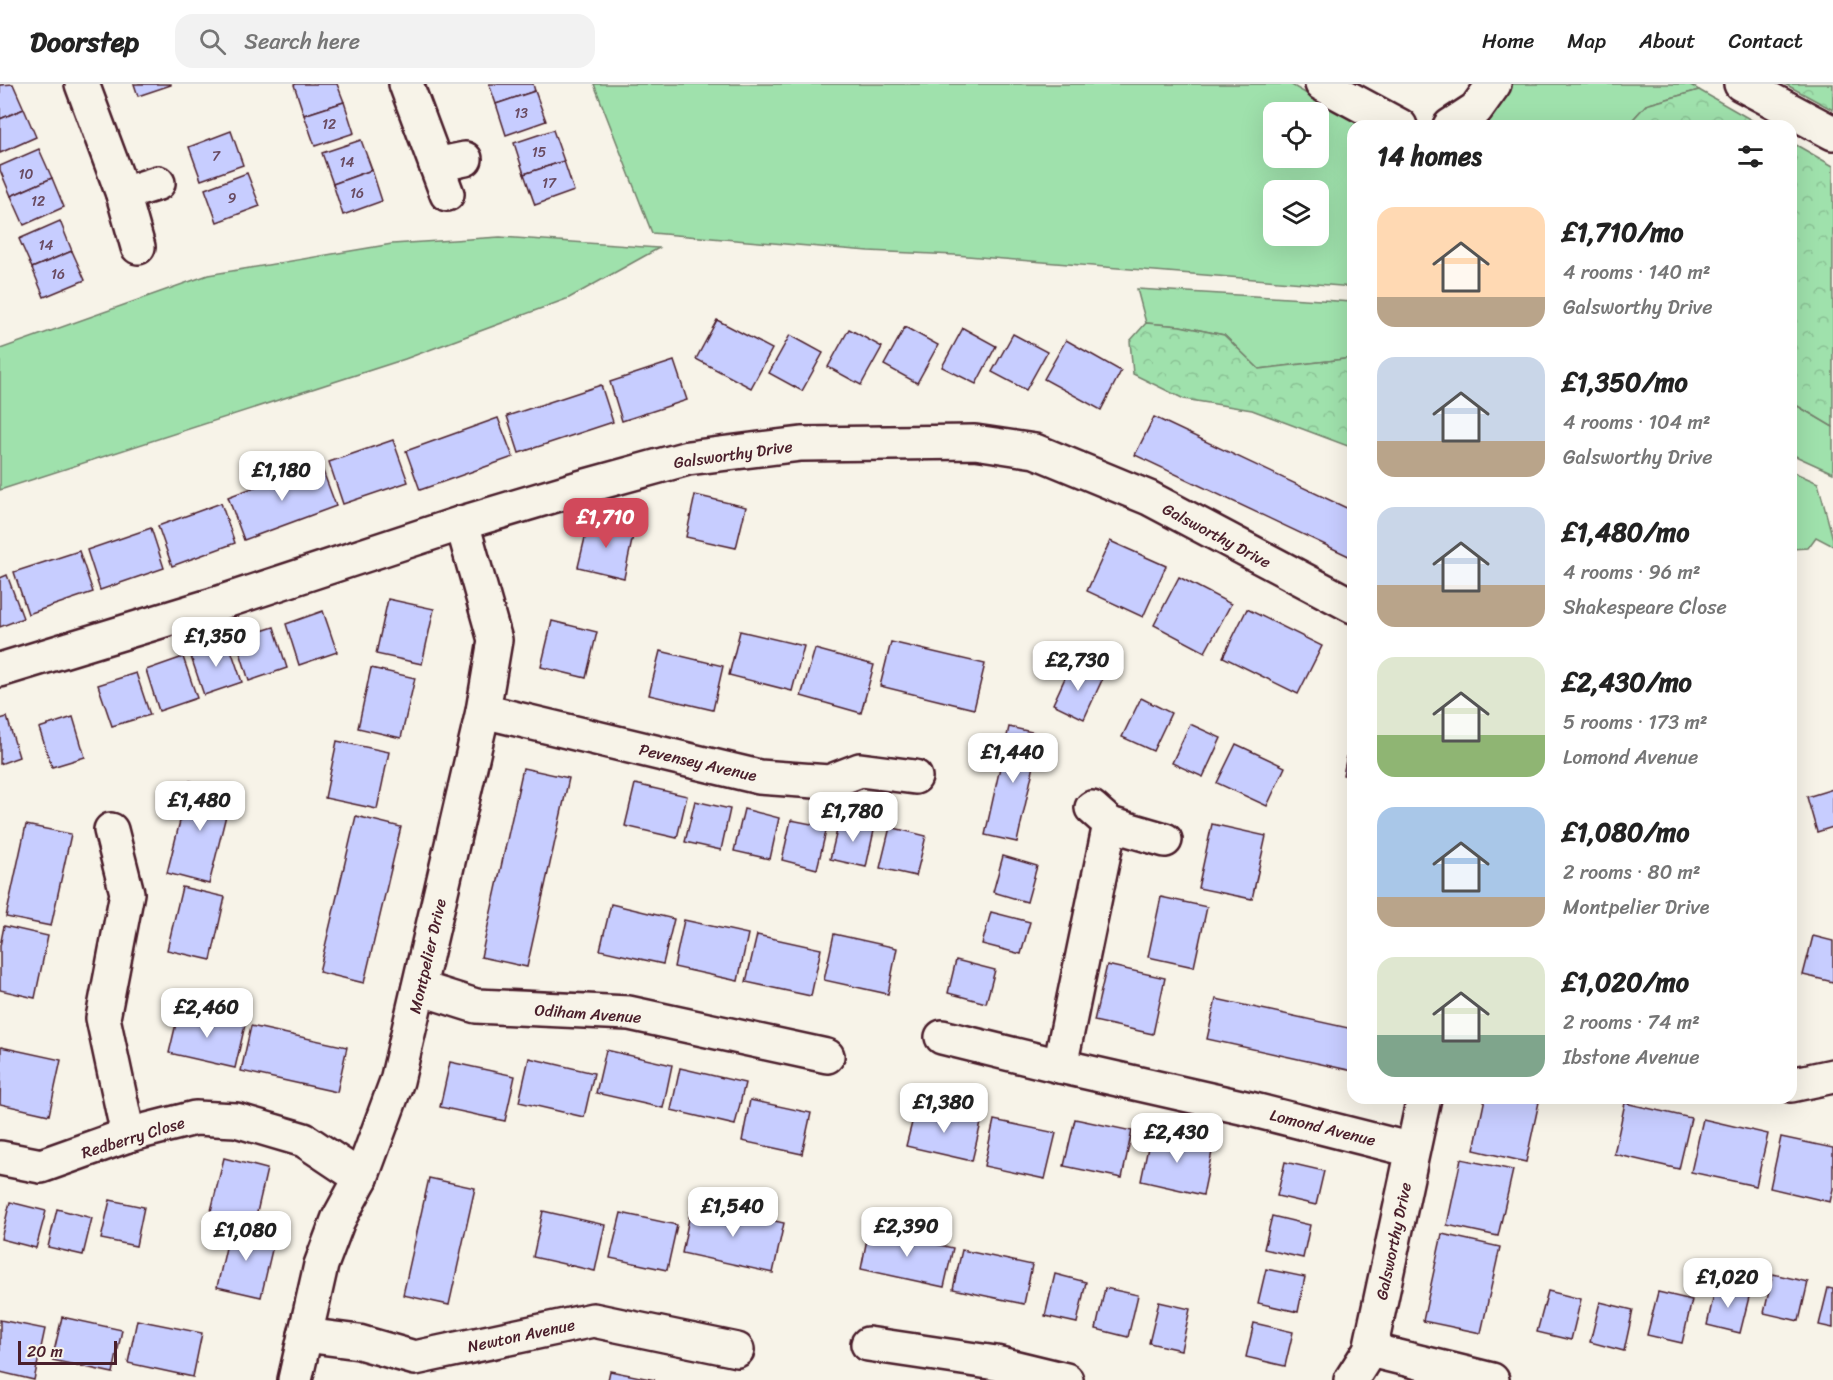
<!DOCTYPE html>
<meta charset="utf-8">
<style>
body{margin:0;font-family:Sriracha,sans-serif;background:#f2f2f2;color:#222;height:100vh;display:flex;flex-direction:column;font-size:22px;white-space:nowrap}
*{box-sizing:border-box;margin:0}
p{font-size:20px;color:#767676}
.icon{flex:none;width:33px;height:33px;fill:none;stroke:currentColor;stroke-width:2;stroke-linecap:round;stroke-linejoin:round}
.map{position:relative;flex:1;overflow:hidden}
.panel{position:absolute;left:1347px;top:36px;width:450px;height:984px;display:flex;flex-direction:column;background:#fff;border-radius:18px;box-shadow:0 6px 24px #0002}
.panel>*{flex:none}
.fabs{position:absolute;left:1263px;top:18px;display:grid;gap:12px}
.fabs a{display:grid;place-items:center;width:66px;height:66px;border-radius:12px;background:#fff;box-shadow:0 6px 24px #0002;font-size:30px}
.scale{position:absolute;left:18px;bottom:15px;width:99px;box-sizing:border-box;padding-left:6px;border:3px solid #4a1f2b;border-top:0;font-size:16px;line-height:21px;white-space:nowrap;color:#4a1f2b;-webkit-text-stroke:4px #f7f3e8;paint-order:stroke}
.price{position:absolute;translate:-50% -51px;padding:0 14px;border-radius:12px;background:#fff;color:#222;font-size:20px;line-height:39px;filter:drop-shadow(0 2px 3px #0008)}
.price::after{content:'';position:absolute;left:50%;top:36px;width:18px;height:14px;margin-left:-9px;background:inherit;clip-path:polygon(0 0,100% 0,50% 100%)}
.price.on{background:#d1495b;color:#fff}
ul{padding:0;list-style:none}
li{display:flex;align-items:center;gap:18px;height:150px;padding:0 30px}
li span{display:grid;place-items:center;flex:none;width:168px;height:120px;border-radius:18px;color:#555}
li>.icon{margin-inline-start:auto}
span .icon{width:72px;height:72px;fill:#fffc;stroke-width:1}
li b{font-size:26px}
h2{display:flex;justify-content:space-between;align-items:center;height:72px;padding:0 30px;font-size:26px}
header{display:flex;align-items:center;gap:36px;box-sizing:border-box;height:84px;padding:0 30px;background:#fff;border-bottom:2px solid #e0e0e0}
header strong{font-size:28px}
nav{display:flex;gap:33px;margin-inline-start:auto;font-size:21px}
.search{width:420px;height:54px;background:#f2f2f2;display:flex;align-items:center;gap:15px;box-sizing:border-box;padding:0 21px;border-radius:18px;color:#767676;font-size:22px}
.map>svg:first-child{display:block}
.grass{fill:#9fe1ac;stroke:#74806c;stroke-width:1.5;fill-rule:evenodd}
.forest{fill:url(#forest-crowns);stroke:#74806c;stroke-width:1.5}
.building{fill:#c7cdff;stroke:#4a1f2b;stroke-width:1.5}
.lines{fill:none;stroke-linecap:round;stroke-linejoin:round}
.street-casing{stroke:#4a1f2b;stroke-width:38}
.secondary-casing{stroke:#4a1f2b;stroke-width:38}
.street{stroke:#f7f3e8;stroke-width:33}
.secondary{stroke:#f7f3e8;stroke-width:33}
.labels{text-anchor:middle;stroke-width:4.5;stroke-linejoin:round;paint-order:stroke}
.number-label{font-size:14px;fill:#694a60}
.street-label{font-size:16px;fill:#4a1f2b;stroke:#f7f3e8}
</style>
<header>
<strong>Doorstep</strong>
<div class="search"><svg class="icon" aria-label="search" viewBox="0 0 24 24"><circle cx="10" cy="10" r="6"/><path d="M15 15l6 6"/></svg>Search here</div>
<nav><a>Home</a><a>Map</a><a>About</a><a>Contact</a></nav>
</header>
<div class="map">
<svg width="1833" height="1296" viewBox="0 0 1833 1296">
<defs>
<pattern id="forest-crowns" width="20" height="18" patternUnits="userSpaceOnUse" patternTransform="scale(1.5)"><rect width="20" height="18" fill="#9fe1ac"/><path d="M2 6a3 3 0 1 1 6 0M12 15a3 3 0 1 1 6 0" fill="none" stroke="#8ac194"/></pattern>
</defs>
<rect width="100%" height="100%" fill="#f7f3e8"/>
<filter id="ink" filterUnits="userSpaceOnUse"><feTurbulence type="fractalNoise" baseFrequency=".0167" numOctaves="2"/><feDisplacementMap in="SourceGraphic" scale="12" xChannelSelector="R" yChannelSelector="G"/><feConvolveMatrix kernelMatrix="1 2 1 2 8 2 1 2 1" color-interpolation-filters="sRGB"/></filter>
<g filter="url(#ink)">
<g class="grass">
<path d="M594,0h696l72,42h-9v161l-398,-32 -87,-4 -216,-18zM1274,28h44v46h-44zM1274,106h44v46h-44z"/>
<polygon points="1508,0 1689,0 1699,6 1646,21 1627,42 1478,42"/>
<polygon points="500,153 659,164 569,214 405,275 0,406 0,265 208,191 392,160"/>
<polygon points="1137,205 1353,218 1353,274 1259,285 1224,251 1180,242 1146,239"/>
<polygon points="1791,318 1833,343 1833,389 1791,370"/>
<polygon points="1791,387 1818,399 1833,455 1833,462 1816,453 1808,464 1791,465"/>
</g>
<g class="forest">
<polygon points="1785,0 1833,0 1833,26"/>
<polygon points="1699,6 1762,42 1627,42 1646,21"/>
<polygon points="1791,58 1833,82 1833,343 1791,318"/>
<polygon points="1146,239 1180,242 1224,251 1259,285 1353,274 1353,364 1252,326 1184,315 1133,290 1130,257"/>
</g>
<g class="building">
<polygon points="13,0 24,25 0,35 0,1"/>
<polygon points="134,0 171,0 171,1 138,12"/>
<polygon points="296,0 337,0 344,18 304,31 294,1"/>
<polygon points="489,0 533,0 535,7 496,20"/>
<polygon points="535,7 546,37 506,51 496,20"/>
<polygon points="344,18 354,49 315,62 304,31"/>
<polygon points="24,25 36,53 0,69 0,35"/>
<polygon points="553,46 564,77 524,90 514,59"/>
<polygon points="231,47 243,81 201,96 189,63"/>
<polygon points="361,56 372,86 333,100 322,69"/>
<polygon points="39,65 52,94 11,112 0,86 0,82"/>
<polygon points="564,77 574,107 535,121 524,90"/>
<polygon points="372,86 382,117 343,131 333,100"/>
<polygon points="247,89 260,122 217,138 205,105"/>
<polygon points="52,94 64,123 24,141 11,112"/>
<polygon points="60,137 72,167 32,184 19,155"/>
<polygon points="72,167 85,196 44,213 32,184"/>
<polygon points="717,236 772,265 751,304 696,275"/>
<polygon points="905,243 938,261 917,299 884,281"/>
<polygon points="963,244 996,262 976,300 942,283"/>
<polygon points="849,245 882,263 861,301 828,283"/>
<polygon points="1013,250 1047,268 1026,306 992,288"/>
<polygon points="790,251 823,269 802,307 769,289"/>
<polygon points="1066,256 1121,287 1101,326 1044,295"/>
<polygon points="674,277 687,316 622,337 610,298"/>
<polygon points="601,301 613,338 519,369 507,332"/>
<polygon points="1154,333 1353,427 1353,474 1135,371"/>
<polygon points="498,334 513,373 420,406 406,367"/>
<polygon points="393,356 408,398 343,420 329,378"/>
<polygon points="320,379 336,422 244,456 228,413"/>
<polygon points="695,411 746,423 736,464 686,453"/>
<polygon points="221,419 235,459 172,482 158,442"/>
<polygon points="589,437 634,447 624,494 578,483"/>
<polygon points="151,444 164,484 100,506 87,466"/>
<polygon points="1110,457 1166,482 1143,533 1087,507"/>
<polygon points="79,467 93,508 28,530 14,488"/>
<polygon points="7,491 23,534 0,543 0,494"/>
<polygon points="1179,493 1231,520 1205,568 1154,541"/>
<polygon points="388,515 434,525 422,580 376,570"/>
<polygon points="1247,525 1322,562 1298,610 1223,573"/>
<polygon points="323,527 337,568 299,581 286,540"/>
<polygon points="552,537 597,548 586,594 541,583"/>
<polygon points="274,543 287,584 249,597 236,555"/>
<polygon points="740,547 804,562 792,607 729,591"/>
<polygon points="228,557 242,598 204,611 190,570"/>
<polygon points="891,558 985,580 974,625 880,602"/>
<polygon points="815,565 874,581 861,629 801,612"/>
<polygon points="660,567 723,582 713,626 649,611"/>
<polygon points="183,573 197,614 159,627 146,586"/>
<polygon points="1071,581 1102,596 1084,635 1053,620"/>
<polygon points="371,584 415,594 401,654 358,644"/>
<polygon points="136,589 150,631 112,642 98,601"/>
<polygon points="1141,614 1171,629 1153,667 1122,653"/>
<polygon points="7,633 19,673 0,680 0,635"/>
<polygon points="73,633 85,673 52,683 39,644"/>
<polygon points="1190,640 1221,654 1203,693 1172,679"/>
<polygon points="1353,642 1353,693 1343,691"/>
<polygon points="1009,643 1041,650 1017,758 985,751"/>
<polygon points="337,657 389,668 377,725 325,714"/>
<polygon points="1236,660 1285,683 1267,722 1217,699"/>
<polygon points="523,684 569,694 527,883 481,873"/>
<polygon points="190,697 232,707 209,800 167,789"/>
<polygon points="635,700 687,712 677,754 625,742"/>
<polygon points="1833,705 1833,743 1817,748 1807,713"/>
<polygon points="695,717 730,725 721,766 685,758"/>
<polygon points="744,725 779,734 770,775 734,767"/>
<polygon points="356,732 401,743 364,899 319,888"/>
<polygon points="840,734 875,742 866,783 830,775"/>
<polygon points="791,736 827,743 817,785 782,776"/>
<polygon points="1212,740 1266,752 1252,815 1198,804"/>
<polygon points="26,741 71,750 51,842 6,833"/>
<polygon points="890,743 926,752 916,792 880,784"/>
<polygon points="1003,772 1037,782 1027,818 993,808"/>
<polygon points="182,803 225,813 211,876 167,866"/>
<polygon points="1161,813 1207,823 1194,883 1148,873"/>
<polygon points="611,820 674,835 663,880 600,866"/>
<polygon points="991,828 1030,838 1021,870 982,860"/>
<polygon points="684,836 748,850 738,897 674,883"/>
<polygon points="4,842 48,852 35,914 0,906 0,862"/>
<polygon points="834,850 897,864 888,910 824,896"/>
<polygon points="757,851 821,865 811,912 746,898"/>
<polygon points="1813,852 1833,857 1833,898 1803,891"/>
<polygon points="956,876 995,886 986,919 948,909"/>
<polygon points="1107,881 1165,894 1153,950 1094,937"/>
<polygon points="1216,915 1353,945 1353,987 1207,955"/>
<polygon points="179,927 245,941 235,984 169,969"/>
<polygon points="251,942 347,963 337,1008 241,987"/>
<polygon points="1,963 61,976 49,1031 0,1020"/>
<polygon points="606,966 672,981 663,1024 596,1009"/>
<polygon points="529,974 594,989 584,1033 519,1018"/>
<polygon points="450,978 515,992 505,1037 440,1023"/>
<polygon points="680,984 745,999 735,1041 671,1026"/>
<polygon points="1485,1014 1519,1014 1539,1018 1526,1078 1474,1066"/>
<polygon points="750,1016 811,1029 802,1070 742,1057"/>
<polygon points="1625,1019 1691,1034 1679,1085 1614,1070"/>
<polygon points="916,1023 981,1039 972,1077 906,1062"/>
<polygon points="1075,1035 1132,1047 1122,1094 1064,1082"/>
<polygon points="1703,1035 1768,1050 1756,1102 1691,1088"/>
<polygon points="994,1036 1056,1049 1045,1095 984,1082"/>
<polygon points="1151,1049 1213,1063 1203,1111 1141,1097"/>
<polygon points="1781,1053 1833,1064 1833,1105 1830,1118 1770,1104"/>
<polygon points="224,1074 267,1085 253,1146 209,1135"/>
<polygon points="1461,1075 1513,1086 1498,1152 1447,1141"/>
<polygon points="1285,1078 1324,1087 1316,1121 1277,1112"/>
<polygon points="429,1094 475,1104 449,1221 403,1211"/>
<polygon points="110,1116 144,1123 136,1162 101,1155"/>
<polygon points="10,1118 46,1127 36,1164 1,1155"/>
<polygon points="692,1119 784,1139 773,1189 682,1169"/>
<polygon points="57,1125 92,1134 83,1171 48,1163"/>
<polygon points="543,1127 605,1141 595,1187 533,1173"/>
<polygon points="621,1129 677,1141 667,1186 610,1174"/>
<polygon points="1272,1132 1310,1141 1303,1174 1264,1165"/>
<polygon points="231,1142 275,1153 261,1213 217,1203"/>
<polygon points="869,1145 953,1164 944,1203 861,1185"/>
<polygon points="1442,1150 1500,1163 1481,1249 1423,1237"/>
<polygon points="962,1166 1032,1181 1024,1220 953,1205"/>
<polygon points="1266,1185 1305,1193 1298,1228 1258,1219"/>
<polygon points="1055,1190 1086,1198 1077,1239 1045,1232"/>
<polygon points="1773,1190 1808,1198 1799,1237 1764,1229"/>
<polygon points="1716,1201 1750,1209 1740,1249 1707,1241"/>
<polygon points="1105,1204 1138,1211 1128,1253 1096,1245"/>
<polygon points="1828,1204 1833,1205 1833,1244 1819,1241"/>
<polygon points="1548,1207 1581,1215 1571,1256 1537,1248"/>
<polygon points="1658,1208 1692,1216 1682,1259 1647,1251"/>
<polygon points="1159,1218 1190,1225 1181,1266 1149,1259"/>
<polygon points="1600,1218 1633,1226 1624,1267 1590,1258"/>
<polygon points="62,1233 122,1246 113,1289 52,1276"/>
<polygon points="0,1236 45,1245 34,1296 0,1288"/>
<polygon points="137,1236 202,1249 193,1293 128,1279"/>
<polygon points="1254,1239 1293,1248 1285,1282 1246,1273"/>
<polygon points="610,1287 655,1296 608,1296"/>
</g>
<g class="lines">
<g class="street-casing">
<g id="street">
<polyline points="82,0 123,110 138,163"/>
<polyline points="406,0 447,110"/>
<polyline points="1322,0 1400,42"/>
<polyline points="1450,42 1476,25 1494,0"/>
<polyline points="436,81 465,75"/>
<polyline points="123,110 158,99"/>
<polyline points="0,586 210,522 462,439 579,404 688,374 801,360 975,358 1035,367 1149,414 1353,522"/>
<polyline points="483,627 759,693 829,698 860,686 915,693"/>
<polyline points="1110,740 1165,756"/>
<polyline points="111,746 127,809 103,934 128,1051"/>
<polyline points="419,904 476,922 629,929 827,972"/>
<polyline points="942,953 1060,982 1250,1025 1412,1066"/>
<polyline points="1060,982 1110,740 1092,724"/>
<polyline points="1791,1001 1833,992"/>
<polyline points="0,1074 41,1082 128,1051 195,1034 236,1036 304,1056 361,1094"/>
<polyline points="305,1251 359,1258 415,1274 593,1236 737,1266"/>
<polyline points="868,1260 996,1279 1066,1296"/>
<polyline points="1370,1266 1492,1296"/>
<polyline points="295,1296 321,1181 338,1136 361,1094 397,997 483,627 495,556 462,439"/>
<polyline points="1351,1296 1370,1266 1424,1014"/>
</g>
</g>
<g class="secondary-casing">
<polyline id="secondary" points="1741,0 1833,49"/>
</g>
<use href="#street" class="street"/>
<use href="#secondary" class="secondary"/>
</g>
</g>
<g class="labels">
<g class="number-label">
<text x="521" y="34">13</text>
<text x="329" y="45">12</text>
<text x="539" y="73">15</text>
<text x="216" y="77">7</text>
<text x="347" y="83">14</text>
<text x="26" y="95">10</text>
<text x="549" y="104">17</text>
<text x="357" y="114">16</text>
<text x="232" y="119">9</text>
<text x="38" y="122">12</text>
<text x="46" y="166">14</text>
<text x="58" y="195">16</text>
</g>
<g class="street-label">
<text transform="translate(733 370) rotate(-8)" y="6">Galsworthy Drive</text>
<text transform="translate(1217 451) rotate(28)" y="6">Galsworthy Drive</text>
<text transform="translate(698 678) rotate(13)" y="6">Pevensey Avenue</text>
<text transform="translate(427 872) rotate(-77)" y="6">Montpelier Drive</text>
<text transform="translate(588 929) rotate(4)" y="6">Odiham Avenue</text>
<text transform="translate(1323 1043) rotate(14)" y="6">Lomond Avenue</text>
<text transform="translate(133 1053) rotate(-17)" y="6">Redberry Close</text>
<text transform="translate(1393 1157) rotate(-78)" y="6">Galsworthy Drive</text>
<text transform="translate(521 1251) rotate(-12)" y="6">Newton Avenue</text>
</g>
</g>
</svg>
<div class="fabs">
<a><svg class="icon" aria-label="locate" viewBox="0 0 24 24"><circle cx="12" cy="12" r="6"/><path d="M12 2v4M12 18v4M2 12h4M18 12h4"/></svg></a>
<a><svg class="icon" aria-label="layers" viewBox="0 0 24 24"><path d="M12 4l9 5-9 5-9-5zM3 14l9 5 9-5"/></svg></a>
</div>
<div class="scale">20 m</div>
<b class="price" style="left:282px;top:418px">£1,180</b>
<b class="price on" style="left:606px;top:465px">£1,710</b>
<b class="price" style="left:216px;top:584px">£1,350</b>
<b class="price" style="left:1078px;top:608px">£2,730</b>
<b class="price" style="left:1013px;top:700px">£1,440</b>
<b class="price" style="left:200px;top:748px">£1,480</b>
<b class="price" style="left:853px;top:759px">£1,780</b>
<b class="price" style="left:207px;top:955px">£2,460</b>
<b class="price" style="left:944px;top:1050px">£1,380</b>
<b class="price" style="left:1177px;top:1080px">£2,430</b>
<b class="price" style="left:733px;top:1154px">£1,540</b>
<b class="price" style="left:907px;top:1174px">£2,390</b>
<b class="price" style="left:246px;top:1178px">£1,080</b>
<b class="price" style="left:1728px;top:1225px">£1,020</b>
<section class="panel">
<h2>14 homes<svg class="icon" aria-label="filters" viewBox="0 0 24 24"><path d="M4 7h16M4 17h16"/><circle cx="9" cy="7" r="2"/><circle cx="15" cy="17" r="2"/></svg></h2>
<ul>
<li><span style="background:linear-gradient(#ffd9b3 75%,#b9a48a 0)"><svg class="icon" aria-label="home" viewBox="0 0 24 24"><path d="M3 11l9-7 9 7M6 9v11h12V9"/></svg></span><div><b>£1,710/mo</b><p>4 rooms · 140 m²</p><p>Galsworthy Drive</p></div></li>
<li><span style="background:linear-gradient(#c9d6e8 70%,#b9a48a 0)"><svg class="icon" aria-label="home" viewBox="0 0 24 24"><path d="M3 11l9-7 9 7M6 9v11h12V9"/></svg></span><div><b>£1,350/mo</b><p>4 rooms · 104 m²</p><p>Galsworthy Drive</p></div></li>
<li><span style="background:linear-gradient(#c9d6e8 65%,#b9a48a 0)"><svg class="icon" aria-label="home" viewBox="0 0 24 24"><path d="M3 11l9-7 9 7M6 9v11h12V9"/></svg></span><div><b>£1,480/mo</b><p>4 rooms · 96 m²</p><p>Shakespeare Close</p></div></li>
<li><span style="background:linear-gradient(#dfe7d0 65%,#8fb573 0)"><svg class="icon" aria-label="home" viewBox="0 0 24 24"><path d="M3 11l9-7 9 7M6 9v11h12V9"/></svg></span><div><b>£2,430/mo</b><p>5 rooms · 173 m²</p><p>Lomond Avenue</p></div></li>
<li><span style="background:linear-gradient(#a9c7e8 75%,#b9a48a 0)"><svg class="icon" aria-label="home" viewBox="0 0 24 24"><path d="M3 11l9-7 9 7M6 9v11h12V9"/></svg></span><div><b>£1,080/mo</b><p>2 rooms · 80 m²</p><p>Montpelier Drive</p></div></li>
<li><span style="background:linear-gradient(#dfe7d0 65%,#7fa58c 0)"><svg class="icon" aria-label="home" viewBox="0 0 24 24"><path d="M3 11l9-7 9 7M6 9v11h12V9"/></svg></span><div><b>£1,020/mo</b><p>2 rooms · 74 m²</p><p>Ibstone Avenue</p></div></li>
</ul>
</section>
</div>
